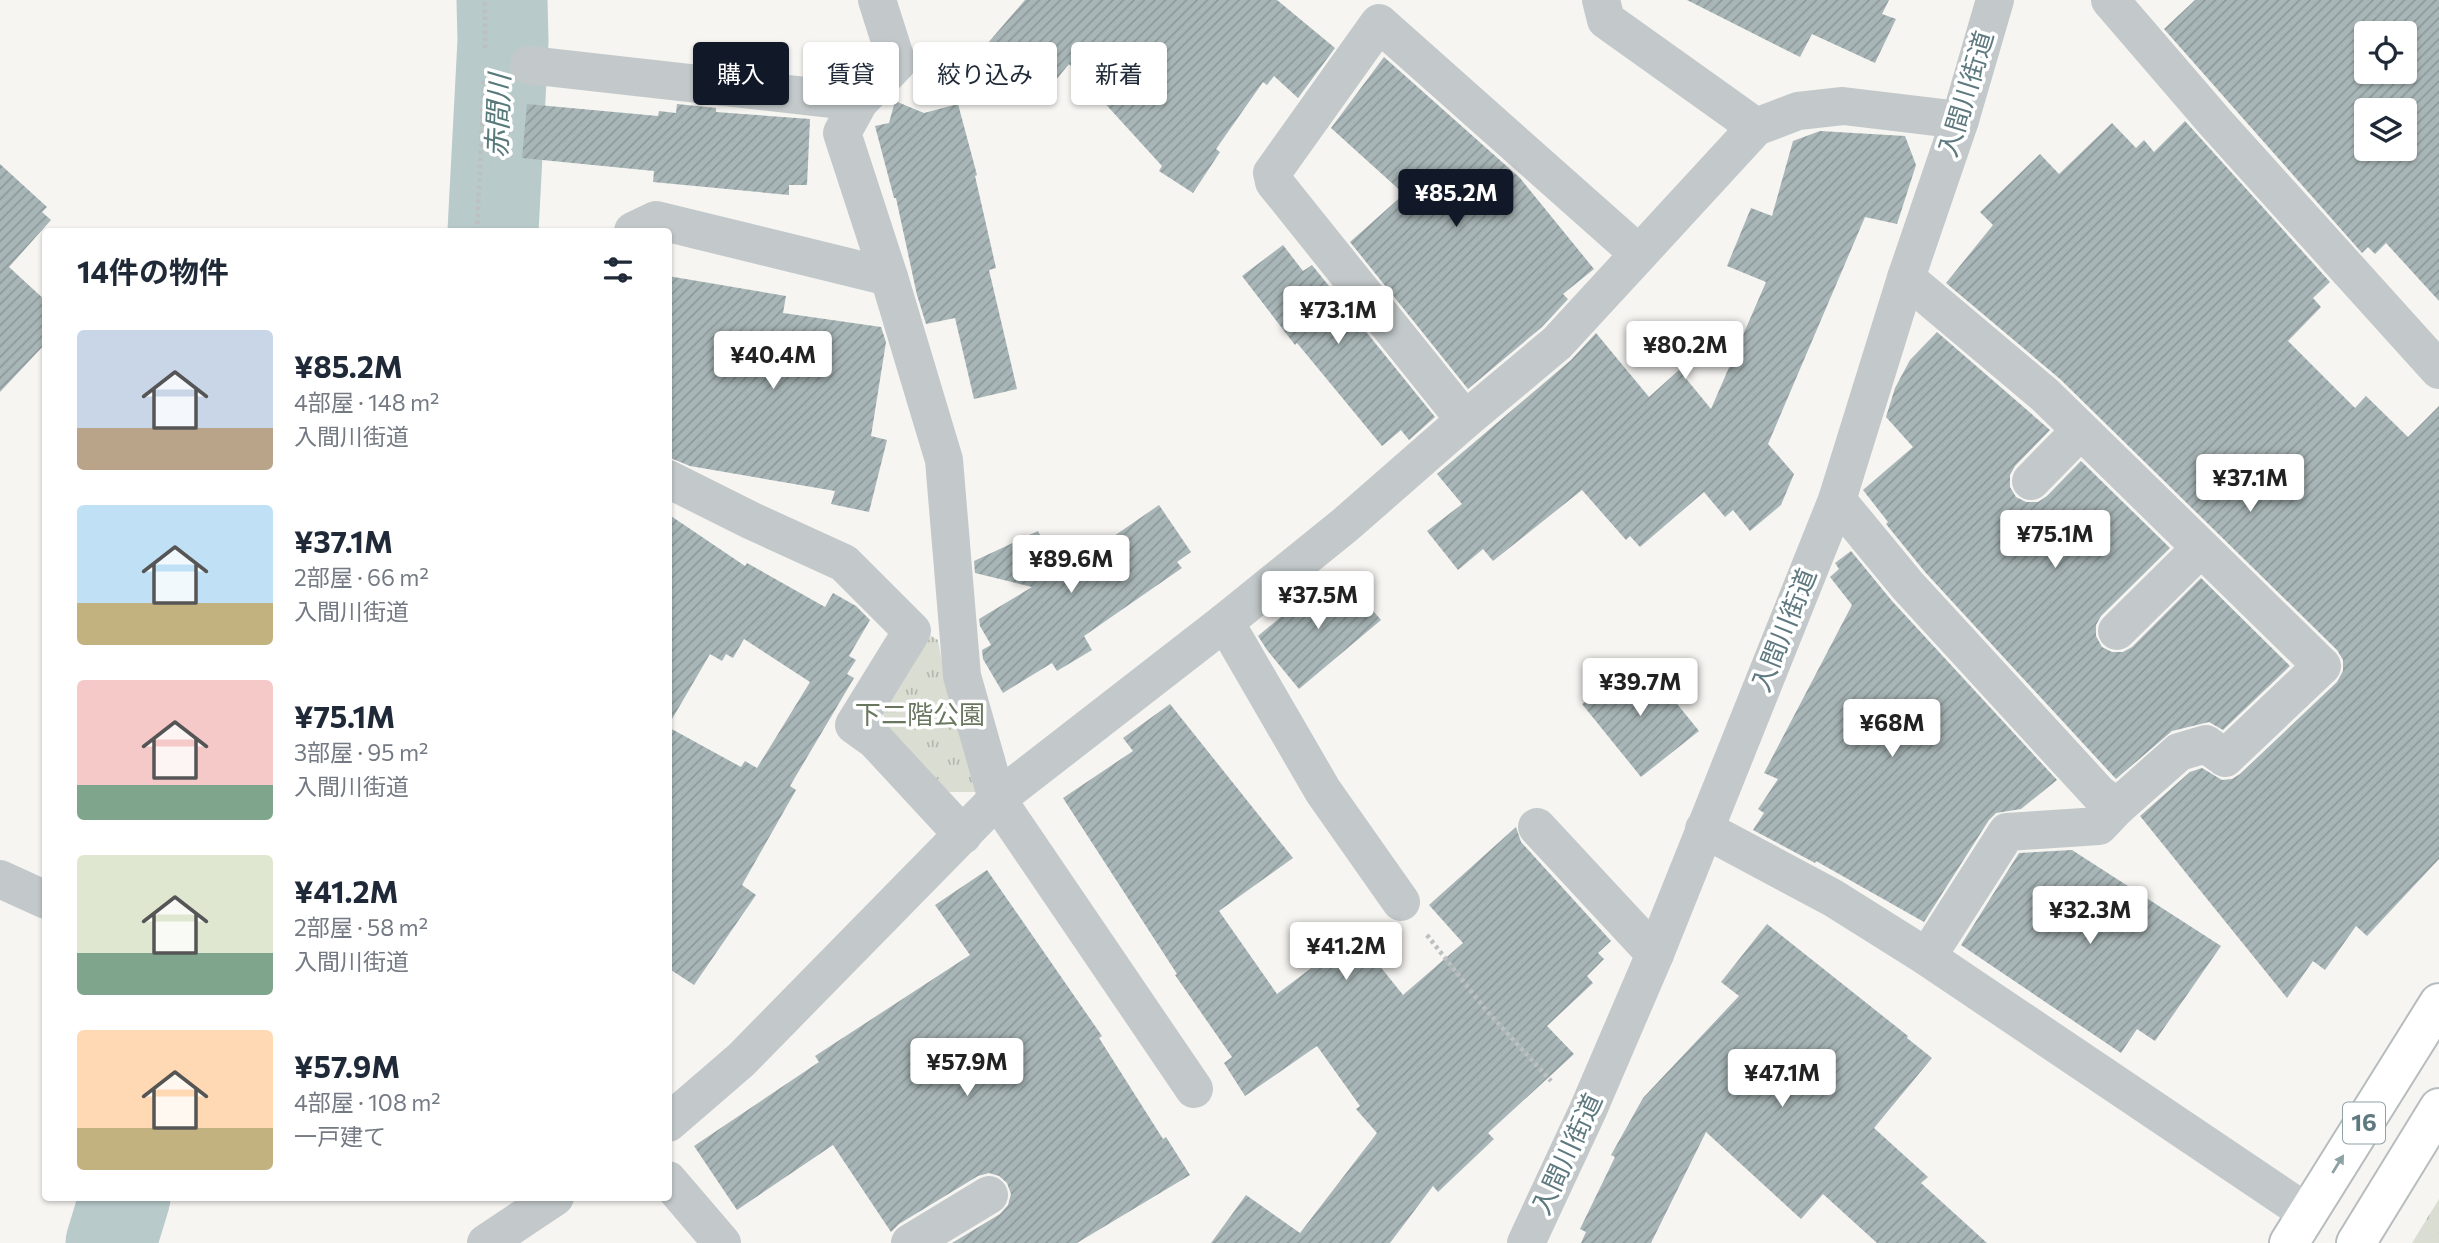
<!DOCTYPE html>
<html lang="ja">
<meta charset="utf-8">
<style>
body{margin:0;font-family:Commissioner,"Noto Sans JP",sans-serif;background:#f2f2f3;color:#1f2937;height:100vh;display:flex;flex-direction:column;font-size:26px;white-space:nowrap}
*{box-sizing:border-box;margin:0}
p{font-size:23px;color:#747a83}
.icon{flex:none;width:38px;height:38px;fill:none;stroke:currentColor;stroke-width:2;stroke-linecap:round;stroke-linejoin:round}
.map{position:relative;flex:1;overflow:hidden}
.details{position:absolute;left:42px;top:228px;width:630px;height:973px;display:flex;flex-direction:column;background:#fff;border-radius:7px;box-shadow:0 2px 5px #0004}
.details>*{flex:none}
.guide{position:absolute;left:693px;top:42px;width:665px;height:63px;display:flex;gap:14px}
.controls{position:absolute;left:2354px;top:21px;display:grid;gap:14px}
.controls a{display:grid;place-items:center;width:63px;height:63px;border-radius:7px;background:#fff;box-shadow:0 2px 5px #0004;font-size:35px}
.price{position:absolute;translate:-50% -60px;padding:0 16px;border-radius:7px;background:#fff;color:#222;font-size:23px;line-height:46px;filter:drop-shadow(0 2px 4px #0008)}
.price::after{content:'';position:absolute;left:50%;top:42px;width:21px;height:16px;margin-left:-10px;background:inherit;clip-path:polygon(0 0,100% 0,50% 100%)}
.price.on{background:#111827;color:#fff}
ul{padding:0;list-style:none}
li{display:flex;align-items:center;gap:21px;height:175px;padding:0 35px}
li span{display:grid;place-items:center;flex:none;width:196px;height:140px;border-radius:7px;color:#555}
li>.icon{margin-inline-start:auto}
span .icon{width:84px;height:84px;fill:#fffc;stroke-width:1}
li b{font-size:30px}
h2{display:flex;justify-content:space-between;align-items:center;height:84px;padding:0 35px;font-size:30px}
.pill{padding:0 24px;border-radius:7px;background:#fff;box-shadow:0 2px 5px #0004;font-size:24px;line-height:63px}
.pill.on{background:#111827;color:#fff}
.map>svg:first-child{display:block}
.park{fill:url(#park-tufts)}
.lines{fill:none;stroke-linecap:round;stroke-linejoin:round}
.river{stroke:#b8caca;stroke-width:91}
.building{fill:url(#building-hatch);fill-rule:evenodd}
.highway-casing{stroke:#b7bcbe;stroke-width:42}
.path{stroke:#bcc0c1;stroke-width:4.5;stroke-dasharray:3.5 3.5;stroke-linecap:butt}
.minor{stroke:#c3c9ca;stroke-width:38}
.highway{stroke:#fff;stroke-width:38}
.oneway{fill:#8ea1a5}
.labels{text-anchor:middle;stroke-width:7;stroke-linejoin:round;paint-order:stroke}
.shield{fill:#fff;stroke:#8ea1a5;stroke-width:2}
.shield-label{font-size:24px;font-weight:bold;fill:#5e797f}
.street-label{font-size:26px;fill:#5e797f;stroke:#fff}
.park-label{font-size:26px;fill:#68775e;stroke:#fff}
.water-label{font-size:28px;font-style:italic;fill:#597a7b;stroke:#fff}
</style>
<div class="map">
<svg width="2439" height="1243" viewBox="0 0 2439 1243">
<defs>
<pattern id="park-tufts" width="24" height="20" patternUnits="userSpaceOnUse" patternTransform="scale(1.75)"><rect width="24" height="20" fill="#daded2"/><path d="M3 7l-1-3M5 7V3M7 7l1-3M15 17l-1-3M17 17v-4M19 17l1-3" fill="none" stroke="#b4b9b0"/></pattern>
<pattern id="building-hatch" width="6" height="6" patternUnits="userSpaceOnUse" patternTransform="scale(1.75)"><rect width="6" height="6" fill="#a9b6b7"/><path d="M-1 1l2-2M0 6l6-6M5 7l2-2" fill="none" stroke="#8d999a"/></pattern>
</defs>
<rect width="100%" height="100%" fill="#f6f5f2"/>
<g class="park">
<polygon points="931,636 938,640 946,685 981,792 942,792 891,734 881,709"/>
<polygon points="2439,1199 2439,1243 2412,1243"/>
</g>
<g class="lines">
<g class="river">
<polyline points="493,231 503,41 502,0"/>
<polyline points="111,1243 125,1197"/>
</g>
</g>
<g class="building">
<polygon points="1025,0 1277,0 1335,48 1298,98 1274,76 1267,85 1263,82 1216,149 1220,152 1193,193 1159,171 1162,166 1069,64 1042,97 992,56 995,51 987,44"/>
<polygon points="1687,0 1889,0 1882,14 1896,19 1875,63 1812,34 1800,57"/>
<path d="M2195,0h244v301l-53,-58 -11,11 -7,-7 -6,6 -198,-224zM2366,33h38v39h-38zM2366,110h38v39h-38z"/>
<polygon points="1384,57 1520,178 1594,269 1563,294 1568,299 1542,327 1468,389 1350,242 1404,194 1331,128"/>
<polygon points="895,101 924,113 958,104 977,175 975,176 996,268 989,270 1017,389 974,399 955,318 926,324 917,295 896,198 894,198 875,126 889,123"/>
<polygon points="527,104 658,116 659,111 676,113 677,104 716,108 716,112 810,119 807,185 789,185 789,195 653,182 654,171 522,158"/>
<polygon points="2185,121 2330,282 2313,298 2321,307 2288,341 2355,408 2366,396 2408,437 2439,406 2439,859 2367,936 2356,926 2325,970 2313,961 2287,998 2140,816 2190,772 2202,768 2222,780 2232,779 2240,774 2337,682 2343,671 2343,660 2337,650 2060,379 1946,283 1993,225 1980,212 2040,154 2059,174 2112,123 2136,148 2144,140 2154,152"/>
<polygon points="1820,131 1905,136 1916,165 1897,224 1865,217 1768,444 1794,474 1781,505 1750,531 1733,510 1725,517 1704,492 1640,547 1630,536 1626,540 1582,490 1493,561 1483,549 1458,570 1427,531 1462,504 1437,474 1571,360 1596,333 1649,397 1679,370 1711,409 1766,282 1727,266 1751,208 1772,216 1793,141"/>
<polygon points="0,164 47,207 42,212 51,220 9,267 46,301 46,343 0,392"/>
<polygon points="1283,245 1303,271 1312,265 1435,417 1409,440 1401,430 1382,446 1297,343 1295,345 1242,276"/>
<polygon points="668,276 786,296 783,313 881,327 886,342 871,436 887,440 869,512 831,504 835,491 690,466 668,457"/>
<polygon points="1937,332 2050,430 2015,466 2010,475 2010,487 2016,497 2026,502 2038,502 2047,496 2081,461 2170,548 2101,616 2096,625 2096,636 2102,647 2112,652 2123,652 2132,647 2201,578 2290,666 2223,730 2209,722 2172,731 2116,779 1925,572 1886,524 1888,522 1863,490 1913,447 1886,417 1895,388 1910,360"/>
<polygon points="1159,505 1191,552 1177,562 1182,568 1084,636 1092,650 1057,671 1052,663 1003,693 983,659 982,650 991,645 980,626 979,619 1032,587 975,573 974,561 1038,531 1059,574"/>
<polygon points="668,514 745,566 747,563 825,607 833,593 856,606 870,620 849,656 856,660 847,674 854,678 790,786 796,790 742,885 756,895 694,985 668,968 668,727 741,767 745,761 757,768 810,682 744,639 733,658 726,654 722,661 710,654 668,726"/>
<polygon points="1851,551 1892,601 2057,780 2021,809 1996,813 1989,820 1924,922 1816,861 1815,863 1753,830 1764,813 1758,809 1778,779 1764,773 1852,605 1830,577 1839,569 1835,563"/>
<polygon points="1346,579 1381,620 1299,689 1267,650 1258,636 1324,581 1332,590"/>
<polygon points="1640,658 1699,731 1641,777 1582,704"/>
<polygon points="1170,704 1293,858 1219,911 1277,994 1355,935 1403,995 1463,943 1429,905 1516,827 1521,842 1611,941 1598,953 1604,959 1587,976 1593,983 1547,1026 1574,1054 1488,1133 1494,1139 1438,1192 1433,1186 1390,1243 1211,1243 1246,1195 1300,1233 1377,1133 1356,1109 1360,1106 1317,1046 1245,1096 1224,1063 1232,1057 1175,975 1177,974 1063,798 1133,751 1123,738"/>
<polygon points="2072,850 2221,946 2155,1041 2137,1029 2121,1053 1961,945 2019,853"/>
<polygon points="987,870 1102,1036 1099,1038 1163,1139 1166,1137 1190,1175 1077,1243 952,1243 1000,1214 1008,1205 1011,1194 1007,1183 999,1176 989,1173 978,1176 899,1224 891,1232 833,1145 737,1210 694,1146 819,1062 815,1056 970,955 935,905"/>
<polygon points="1767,924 1908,1036 1907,1038 1932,1058 1874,1128 1928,1177 1921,1183 1987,1243 1877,1243 1823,1194 1801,1219 1706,1132 1651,1243 1581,1243 1586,1232 1580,1229 1615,1157 1611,1155 1643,1098 1739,996 1721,982"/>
</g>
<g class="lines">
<g class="highway-casing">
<g id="highway">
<polyline points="2289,1243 2439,1003"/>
<polyline points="2356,1243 2439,1108"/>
</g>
</g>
<g class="path">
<polyline points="485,48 485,0"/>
<polyline points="477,231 484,78"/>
<polyline points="1427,935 1486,1010 1551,1081"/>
</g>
<g class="minor">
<polyline points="877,0 897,63 859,102 842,133 889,277 944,460 962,676 997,799 1194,1089"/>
<polyline points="1601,0 1606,20 1756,127"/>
<polyline points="2110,0 2215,122 2439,370"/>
<polyline points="529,65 859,102"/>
<polyline points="633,231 656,220 889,277"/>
<polyline points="1465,420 1274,182 1272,173 1379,23 1639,254"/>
<polyline points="668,479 752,521 844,563 912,631 854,725 875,740 963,835"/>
<polyline points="2031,481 2080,431"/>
<polyline points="1837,500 1908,586 2099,794 2117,807 2179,752 2206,744 2225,758 2322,666 2045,395 1906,278"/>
<polyline points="1225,622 1323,791 1401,902"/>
<polyline points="2117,631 2200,549"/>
<polyline points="1537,827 1655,954"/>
<polyline points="1704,829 1833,898 1927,957 2307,1213"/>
<polyline points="0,879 46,900"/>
<polyline points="1927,957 2007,832 2099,826 2117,807"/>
<polyline points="668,1123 741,1060 997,799 1225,622 1345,525 1465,420 1557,343 1756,127 1798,111 1843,106 1960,120"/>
<polyline points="668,1180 722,1243"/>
<polyline points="486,1243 555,1197"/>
<polyline points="910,1243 989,1195"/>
<polyline points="1526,1243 1588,1110 1655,954 1837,500 1906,278 1960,120 1995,0"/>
</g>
<use href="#highway" class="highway"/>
</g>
<defs><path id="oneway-solid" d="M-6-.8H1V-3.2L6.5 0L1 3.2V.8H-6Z" transform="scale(1.75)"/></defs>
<use class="oneway" href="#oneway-solid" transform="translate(2338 1164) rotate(-58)"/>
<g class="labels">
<rect class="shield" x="2343" y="1102.5" width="42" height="41" rx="5"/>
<g class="shield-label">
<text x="2364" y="1131">16</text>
</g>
<g class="street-label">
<text transform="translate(1966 94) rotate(-73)" y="9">入間川街道</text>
<text transform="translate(1784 630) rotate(-68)" y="9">入間川街道</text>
<text transform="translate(1567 1154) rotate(-65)" y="9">入間川街道</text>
</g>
<g class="park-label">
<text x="920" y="724">下二階公園</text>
</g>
<g class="water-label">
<text transform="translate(498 116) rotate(-88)" y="10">赤間川</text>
</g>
</g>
</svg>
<div class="controls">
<a><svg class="icon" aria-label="locate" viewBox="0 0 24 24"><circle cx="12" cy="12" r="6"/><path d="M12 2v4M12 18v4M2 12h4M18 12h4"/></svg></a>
<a><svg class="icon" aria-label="layers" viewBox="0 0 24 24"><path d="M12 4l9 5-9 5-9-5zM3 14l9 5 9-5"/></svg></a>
</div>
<b class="price on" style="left:1456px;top:229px">¥85.2M</b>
<b class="price" style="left:1338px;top:346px">¥73.1M</b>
<b class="price" style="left:1685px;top:381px">¥80.2M</b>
<b class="price" style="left:773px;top:391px">¥40.4M</b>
<b class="price" style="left:2250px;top:514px">¥37.1M</b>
<b class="price" style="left:2055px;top:570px">¥75.1M</b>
<b class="price" style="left:1071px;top:595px">¥89.6M</b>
<b class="price" style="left:1318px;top:631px">¥37.5M</b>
<b class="price" style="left:1640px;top:718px">¥39.7M</b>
<b class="price" style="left:1892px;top:759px">¥68M</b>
<b class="price" style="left:2090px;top:946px">¥32.3M</b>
<b class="price" style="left:1346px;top:982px">¥41.2M</b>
<b class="price" style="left:967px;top:1098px">¥57.9M</b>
<b class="price" style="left:1782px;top:1109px">¥47.1M</b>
<div class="guide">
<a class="pill on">購入</a>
<a class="pill">賃貸</a>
<a class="pill">絞り込み</a>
<a class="pill">新着</a>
</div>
<section class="details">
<h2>14件の物件<svg class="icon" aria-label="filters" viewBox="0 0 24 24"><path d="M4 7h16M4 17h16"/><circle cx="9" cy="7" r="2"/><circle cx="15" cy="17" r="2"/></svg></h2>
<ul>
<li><span style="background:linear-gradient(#c9d6e8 70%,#b9a48a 0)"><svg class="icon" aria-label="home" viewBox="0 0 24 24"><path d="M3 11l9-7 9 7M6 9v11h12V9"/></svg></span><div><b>¥85.2M</b><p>4部屋 · 148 m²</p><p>入間川街道</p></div></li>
<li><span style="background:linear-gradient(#bfe0f5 70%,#c2b280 0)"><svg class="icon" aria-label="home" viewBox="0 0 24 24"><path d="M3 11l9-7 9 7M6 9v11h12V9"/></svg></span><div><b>¥37.1M</b><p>2部屋 · 66 m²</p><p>入間川街道</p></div></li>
<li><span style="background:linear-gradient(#f6c9c9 75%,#7fa58c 0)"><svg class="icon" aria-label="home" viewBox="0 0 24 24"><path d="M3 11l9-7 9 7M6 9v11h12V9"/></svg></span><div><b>¥75.1M</b><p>3部屋 · 95 m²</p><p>入間川街道</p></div></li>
<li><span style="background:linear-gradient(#dfe7d0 70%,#7fa58c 0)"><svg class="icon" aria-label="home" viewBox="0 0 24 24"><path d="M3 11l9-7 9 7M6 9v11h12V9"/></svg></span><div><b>¥41.2M</b><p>2部屋 · 58 m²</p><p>入間川街道</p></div></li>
<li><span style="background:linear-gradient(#ffd9b3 70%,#c2b280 0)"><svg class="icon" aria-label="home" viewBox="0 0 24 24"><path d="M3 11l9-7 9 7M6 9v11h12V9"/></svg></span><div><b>¥57.9M</b><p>4部屋 · 108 m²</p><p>一戸建て</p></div></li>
</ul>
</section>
</div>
